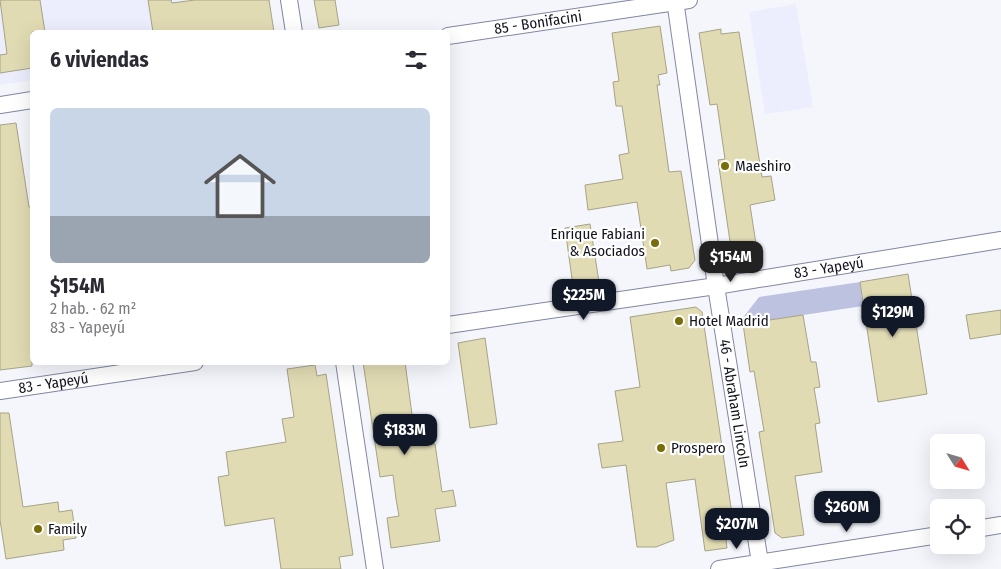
<!DOCTYPE html>
<html lang="es">
<meta charset="utf-8">
<style>
body{margin:0;font-family:"Fira Sans Condensed",sans-serif;background:#f2f2f3;color:#2b2b33;height:100vh;display:flex;flex-direction:column;font-size:19px;white-space:nowrap}
*{box-sizing:border-box;margin:0}
p{font-size:16px;color:#7c7c81}
.icon{flex:none;width:28px;height:28px;fill:none;stroke:currentColor;stroke-width:2;stroke-linecap:round;stroke-linejoin:round}
.map{position:relative;flex:1;overflow:hidden}
.drawer{position:absolute;left:30px;top:30px;width:420px;height:335px;display:flex;flex-direction:column;background:#fff;border-radius:8px;box-shadow:0 5px 20px #0002}
.drawer>*{flex:none}
.needle{width:32px;rotate:127deg}
.fabs{position:absolute;left:930px;top:434px;display:grid;gap:10px}
.fabs a{display:grid;place-items:center;width:55px;height:55px;border-radius:8px;background:#fff;box-shadow:0 5px 20px #0002;font-size:25px}
.price{position:absolute;translate:-50% -42px;padding:0 11px;border-radius:10px;background:#111827;color:#fff;font-size:16px;line-height:32px;filter:drop-shadow(0 1px 2px #0008)}
.price::after{content:'';position:absolute;left:50%;top:30px;width:15px;height:11px;margin-left:-8px;background:inherit;clip-path:polygon(0 0,100% 0,50% 100%)}
.price.active{background:#222;color:#fff}
ul{padding:0;list-style:none}
li{display:grid;align-content:center;gap:10px;height:265px;padding:0 20px}
li span{display:grid;place-items:center;height:155px;border-radius:8px;color:#555}
li>.icon{margin-inline-start:auto}
span .icon{width:90px;height:90px;fill:#fffc;stroke-width:1}
li b{font-size:21px}
h2{display:flex;justify-content:space-between;align-items:center;height:60px;padding:0 20px;font-size:21px}
.map>svg:first-child{display:block}
.built{fill:#eceefd}
.green{fill:#bec2e1}
.building{fill:#e0dbb3;stroke:#a6a387}
.lines{fill:none;stroke-linecap:round;stroke-linejoin:round}
.street-casing{stroke:#8286a0;stroke-width:18}
.street{stroke:#fff;stroke-width:16}
.poi-dot{fill:#786d09;stroke:#fff;stroke-width:2}
.labels{text-anchor:middle;stroke-width:4.5;stroke-linejoin:round;paint-order:stroke}
.street-label{font-size:15px;fill:#13141e;stroke:#fff}
.poi-label{font-size:15px;fill:#13141e;stroke:#fff;text-anchor:start}
</style>
<div class="map">
<svg width="1001" height="569" viewBox="0 0 1001 569">
<rect width="100%" height="100%" fill="#f5f6fc"/>
<g class="built">
<polygon points="0,0 269,0 274,32 32,32 32,80 0,85"/>
<polygon points="796,4 813,107 765,114 749,12"/>
</g>
<polygon class="green" points="860,282 863,306 743,324 742,319 759,297"/>
<g class="building">
<polygon points="0,0 40,0 45,32 32,32 32,68 0,73 0,55 7,54"/>
<polygon points="148,0 171,0 172,3 195,0 269,0 274,32 153,32"/>
<polygon points="314,0 335,0 339,25 319,28"/>
<polygon points="660,26 667,73 658,75 660,85 657,85 669,172 681,171 695,260 689,268 671,271 670,265 647,269 637,202 588,210 585,185 623,179 619,155 629,153 622,106 616,106 613,82 619,81 612,33"/>
<polygon points="721,29 721,34 739,32 762,177 771,176 775,200 750,205 758,257 740,260 732,255 718,160 725,159 717,104 710,105 699,33"/>
<polygon points="16,123 29,207 32,207 32,366 0,370 0,125"/>
<polygon points="590,224 599,282 573,286 565,228"/>
<polygon points="908,274 927,394 878,402 860,282"/>
<polygon points="696,307 702,312 732,514 723,515 727,548 705,551 695,479 666,483 674,540 656,547 637,547 626,465 602,468 598,444 623,441 615,391 640,387 630,317"/>
<polygon points="1001,310 1001,334 970,339 966,315"/>
<polygon points="803,315 811,362 816,362 820,387 814,388 820,423 815,424 822,472 795,476 804,535 782,538 775,533 759,432 764,431 754,371 750,372 743,324"/>
<polygon points="485,338 497,424 470,428 458,343"/>
<polygon points="363,362 405,362 413,422 429,420 432,444 435,444 442,492 453,490 456,506 435,509 440,541 391,548 387,518 399,516 396,499 393,475 380,477"/>
<polygon points="315,365 317,376 326,374 353,555 339,557 341,569 281,569 274,518 225,526 218,477 229,475 226,452 286,442 282,419 294,417 287,369"/>
<polygon points="0,413 9,413 23,507 58,502 59,512 72,510 76,538 63,540 64,550 6,559 0,520"/>
</g>
<g class="lines">
<g class="street-casing">
<g id="street">
<polyline points="289,0 294,32"/>
<path id="s1" d="M675,0l41,286 45,283"/>
<path id="s2" d="M448,36l241,-36"/>
<polyline points="0,105 32,100"/>
<path id="s3" d="M448,325l268,-39 285,-46"/>
<polyline points="344,362 375,569"/>
<path id="s4" d="M0,391l195,-29"/>
<polyline points="976,529 1001,525"/>
<polyline points="719,569 939,535"/>
</g>
</g>
<use href="#street" class="street"/>
</g>
<g class="poi-dot">
<circle cx="725" cy="166" r="5"/>
<circle cx="655" cy="243" r="5"/>
<circle cx="679" cy="321" r="5"/>
<circle cx="661" cy="448" r="5"/>
<circle cx="38" cy="529" r="5"/>
</g>
<g class="labels">
<g class="street-label">
<text dy="5" stroke="none"><textPath href="#s2" startOffset="91">85 - Bonifacini</textPath></text>
<text dy="5" stroke="none"><textPath href="#s3" startOffset="385">83 - Yapeyú</textPath></text>
<text dy="5" stroke="none"><textPath href="#s4" startOffset="54">83 - Yapeyú</textPath></text>
<text dy="5" stroke="none"><textPath href="#s1" startOffset="408">46 - Abraham Lincoln</textPath></text>
</g>
<g class="poi-label">
<text x="735" y="171">Maeshiro</text>
<text x="645" y="239" text-anchor="end">Enrique Fabiani<tspan x="645" dy="17">&amp; Asociados</tspan></text>
<text x="689" y="326">Hotel Madrid</text>
<text x="671" y="453">Prospero</text>
<text x="48" y="534">Family</text>
</g>
</g>
</svg>
<div class="fabs">
<a><svg class="needle" viewBox="-14 -14 28 28"><path d="M0-13l5 13h-10z" fill="#e53935"/><path d="M0 13l5-13h-10z" fill="#7c7c81"/></svg></a>
<a><svg class="icon" aria-label="locate" viewBox="0 0 24 24"><circle cx="12" cy="12" r="6"/><path d="M12 2v4M12 18v4M2 12h4M18 12h4"/></svg></a>
</div>
<b class="price active" style="left:731px;top:283px">$154M</b>
<b class="price" style="left:584px;top:321px">$225M</b>
<b class="price" style="left:893px;top:338px">$129M</b>
<b class="price" style="left:405px;top:456px">$183M</b>
<b class="price" style="left:847px;top:533px">$260M</b>
<b class="price" style="left:737px;top:550px">$207M</b>
<section class="drawer">
<h2>6 viviendas<svg class="icon" aria-label="filters" viewBox="0 0 24 24"><path d="M4 7h16M4 17h16"/><circle cx="9" cy="7" r="2"/><circle cx="15" cy="17" r="2"/></svg></h2>
<ul>
<li><span style="background:linear-gradient(#c9d6e8 70%,#9aa5b1 0)"><svg class="icon" aria-label="home" viewBox="0 0 24 24"><path d="M3 11l9-7 9 7M6 9v11h12V9"/></svg></span><div><b>$154M</b><p>2 hab. · 62 m²</p><p>83 - Yapeyú</p></div></li>
</ul>
</section>
</div>
